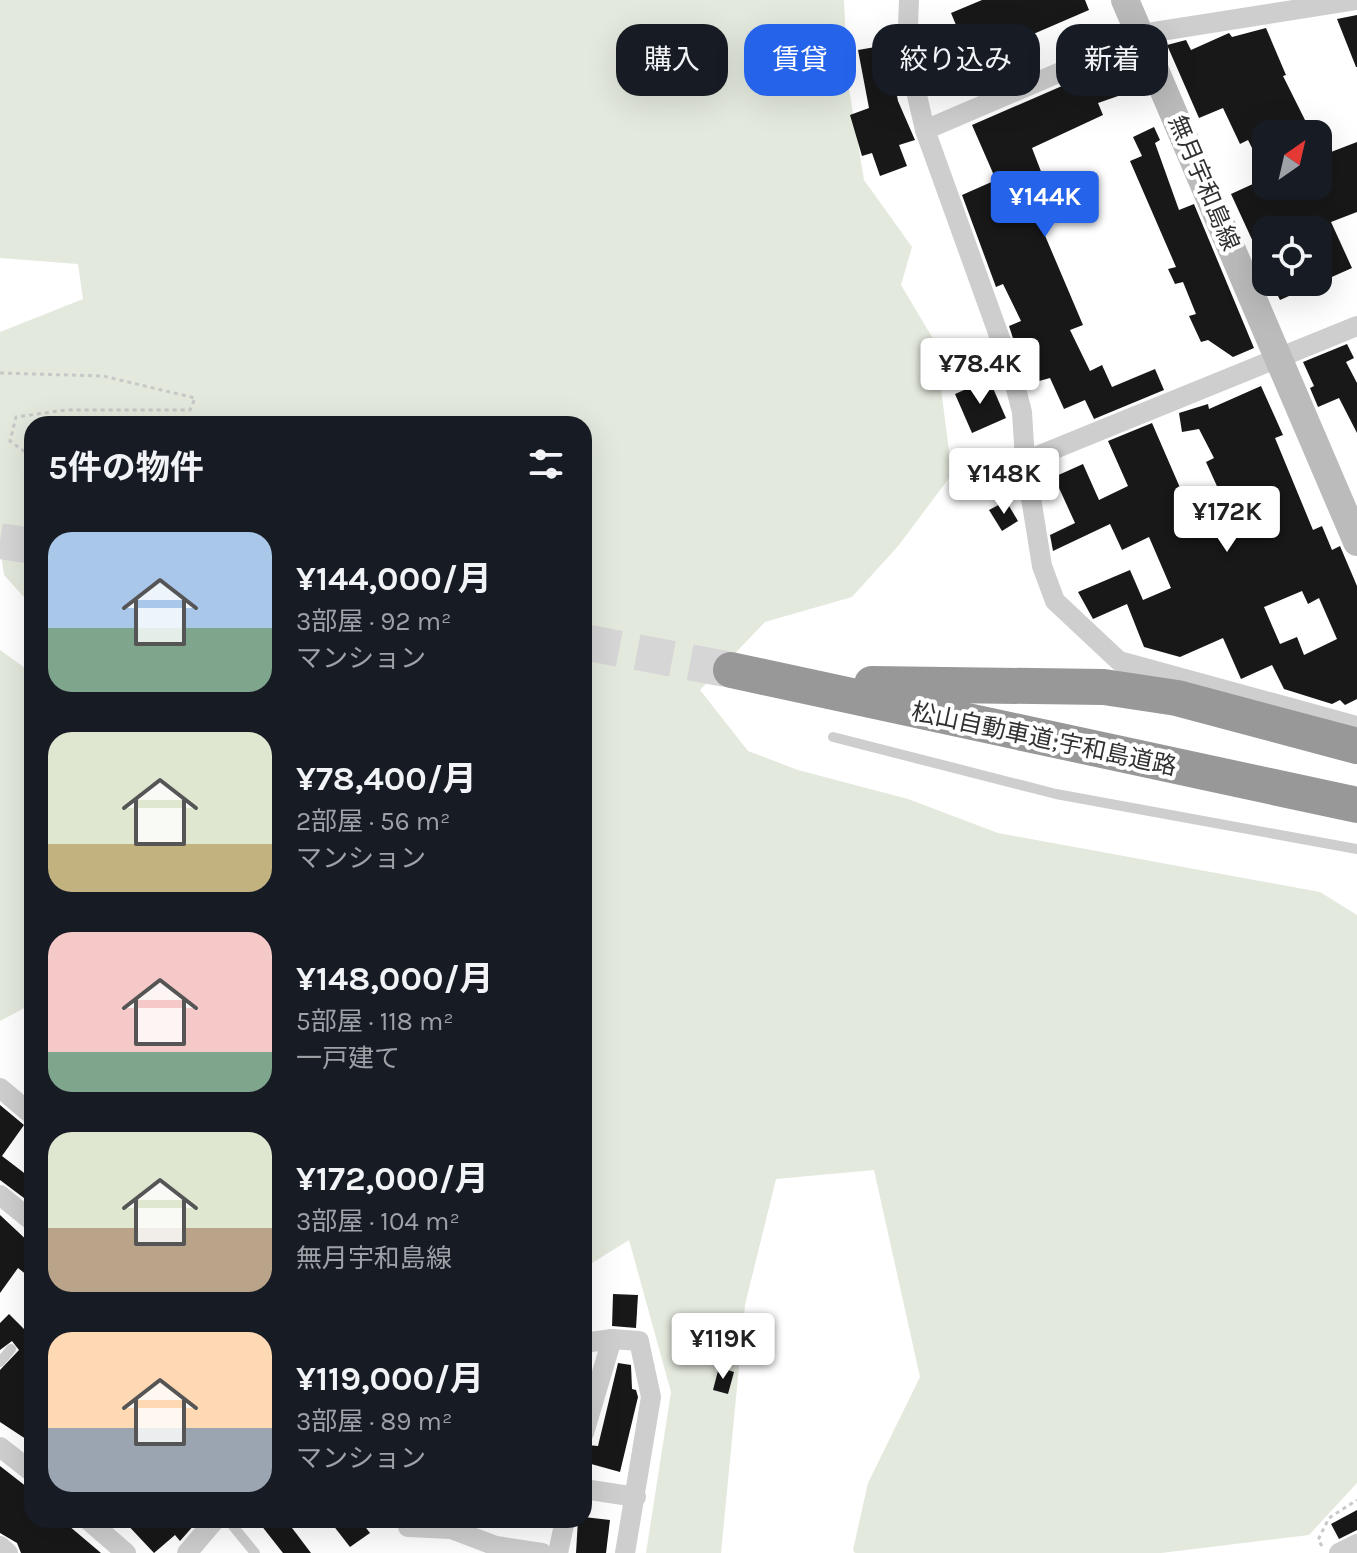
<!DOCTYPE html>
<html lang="ja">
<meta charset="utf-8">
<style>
body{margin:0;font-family:Karla,"Noto Sans JP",sans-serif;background:#20242c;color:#f1f3f6;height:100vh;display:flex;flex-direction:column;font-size:30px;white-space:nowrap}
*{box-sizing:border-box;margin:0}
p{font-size:26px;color:#9ea1a6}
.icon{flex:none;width:44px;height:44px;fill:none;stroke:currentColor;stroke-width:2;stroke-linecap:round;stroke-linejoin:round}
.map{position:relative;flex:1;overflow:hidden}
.sheet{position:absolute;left:24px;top:416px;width:568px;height:1112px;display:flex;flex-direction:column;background:#171b24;border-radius:24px;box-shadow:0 8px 32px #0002}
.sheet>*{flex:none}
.top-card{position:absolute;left:616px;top:24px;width:620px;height:72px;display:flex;gap:16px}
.needle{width:52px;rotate:34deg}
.fabs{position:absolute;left:1252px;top:120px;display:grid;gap:16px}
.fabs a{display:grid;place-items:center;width:80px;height:80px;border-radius:16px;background:#171b24;box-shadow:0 8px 32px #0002;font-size:40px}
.price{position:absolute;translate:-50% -68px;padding:0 18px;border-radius:8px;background:#fff;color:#222;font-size:26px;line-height:52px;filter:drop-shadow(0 2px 4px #0008)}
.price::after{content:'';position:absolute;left:50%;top:48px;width:24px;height:18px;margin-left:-12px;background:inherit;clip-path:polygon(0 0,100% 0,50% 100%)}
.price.current{background:#2563eb;color:#fff}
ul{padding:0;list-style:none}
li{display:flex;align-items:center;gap:24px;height:200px;padding:0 24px}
li span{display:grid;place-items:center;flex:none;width:224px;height:160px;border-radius:24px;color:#555}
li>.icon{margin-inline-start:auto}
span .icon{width:96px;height:96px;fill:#fffc;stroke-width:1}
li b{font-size:34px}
h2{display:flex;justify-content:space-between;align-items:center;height:96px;padding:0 24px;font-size:34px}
.pill{padding:0 28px;border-radius:24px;background:#171b24;box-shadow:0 8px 32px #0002;font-size:28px;line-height:72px}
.pill.current{background:#2563eb;color:#fff}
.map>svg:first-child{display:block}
.green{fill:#e4e9dd}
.building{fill:#181818;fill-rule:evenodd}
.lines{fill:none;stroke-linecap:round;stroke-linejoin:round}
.highway-tunnel{stroke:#d6d6d6;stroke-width:36;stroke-dasharray:36 18;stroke-linecap:butt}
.path{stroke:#c8c8c8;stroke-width:3;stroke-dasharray:4 4;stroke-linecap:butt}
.lane{stroke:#cecece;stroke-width:10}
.street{stroke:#cecece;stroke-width:20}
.secondary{stroke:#bbb;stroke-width:28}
.highway{stroke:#989898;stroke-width:36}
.labels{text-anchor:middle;stroke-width:8;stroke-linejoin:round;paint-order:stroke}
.street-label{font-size:24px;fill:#313131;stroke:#fff}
</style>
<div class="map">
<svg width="1357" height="1553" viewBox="0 0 1357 1553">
<rect width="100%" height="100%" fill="#fff"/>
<g class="green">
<polygon points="0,0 844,0 848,83 864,180 912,247 901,285 935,342 952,474 899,545 852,597 765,622 700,690 748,751 798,770 908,799 998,833 1320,892 1357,915 1357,1483 1309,1535 1161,1553 855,1553 853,1550 868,1483 920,1377 874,1170 776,1179 745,1305 721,1553 646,1553 671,1392 629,1240 584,1268 584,424 32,424 32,606 4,575 0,548 0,332 83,299 78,264 0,258"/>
<polygon points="0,650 32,673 32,1004 0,1021"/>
</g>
<g class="building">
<polygon points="982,0 1085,0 1089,10 971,61 951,13"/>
<polygon points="1357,15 1357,67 1356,67 1337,19"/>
<polygon points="1266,28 1286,75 1283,76 1312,134 1266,134 1266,176 1248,140 1240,144 1223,108 1199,118 1167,45 1186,40 1191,50 1229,33 1232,37"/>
<polygon points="887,45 898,101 915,140 899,145 907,166 880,176 872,153 862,156 850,115 869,108 858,50"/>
<polygon points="1131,56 1144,87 1098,103 1103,115 1032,148 1042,174 1031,179 1039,203 1032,205 1083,325 1070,330 1090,371 1102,365 1112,387 1155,369 1164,390 1094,419 1085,400 1064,409 1050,378 1028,384 1009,326 1021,321 1003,284 996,287 962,195 996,180 972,125"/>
<polygon points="1154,127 1160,140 1155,143 1179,210 1194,204 1254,348 1233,357 1208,340 1201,342 1189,316 1196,314 1183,282 1175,284 1168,269 1176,267 1130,161 1142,156 1133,137"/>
<polygon points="1357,142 1357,212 1331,222 1352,268 1280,300 1271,282 1318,282 1318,230 1266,230 1266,270 1231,194 1266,178 1266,186 1318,186 1318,157"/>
<polygon points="1347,344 1354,358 1346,362 1357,383 1357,433 1339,398 1318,407 1310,388 1314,386 1303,362"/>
<polygon points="989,379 1006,418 972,433 955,394"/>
<path d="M1261,386l22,49 -8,3 38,92 9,-4 10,24 8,-4 17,40v113l-12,6 -5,-5 -8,4 -48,-15 -12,-24 -31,14 -18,-41 -43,19 -36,-10 -17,-43 -34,15 -15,-27 52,-22 13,30 28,-12 -22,-51 -27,13 -12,-26 -57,27 -3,-16 25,-12 -21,-46 29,-13 16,36 29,-14 -20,-45 44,-18 39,90 2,-6 28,-12 -15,-33 8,-4 -15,-29 -17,3 -3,-19 29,-9 1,5zM1302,591l6,13 11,-6 18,41 -33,16 -7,-18 -17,7 -16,-37z"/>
<polygon points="1006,501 1018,521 1002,531 989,510"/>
<polygon points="0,1105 24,1125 2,1156 32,1179 32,1204 0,1180"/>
<polygon points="0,1215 32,1245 32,1279 18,1268 0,1293"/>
<polygon points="613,1294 638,1295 636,1328 612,1326"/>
<polygon points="9,1314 32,1337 32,1443 0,1422 0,1370 19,1350 12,1341 0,1350 0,1323"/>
<polygon points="618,1363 631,1365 632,1389 636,1390 638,1397 620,1472 584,1462 587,1445 598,1446"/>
<polygon points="719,1367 734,1372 728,1394 713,1390"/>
<polygon points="0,1466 32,1491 32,1520 62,1520 101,1553 21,1553 17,1543 0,1533"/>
<polygon points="1357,1510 1357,1530 1339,1539 1331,1524"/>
<polygon points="584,1517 610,1520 606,1553 576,1553 578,1520"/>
<polygon points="123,1520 192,1520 195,1524 180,1541 175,1535 154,1553"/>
<polygon points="257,1520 286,1520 311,1553 283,1553"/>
<polygon points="329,1520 360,1520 370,1533 350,1547"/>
</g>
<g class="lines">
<g class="highway-tunnel">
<polyline points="0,541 32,546"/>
<polyline points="584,642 731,670"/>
</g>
<g class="path">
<polyline points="0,373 103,376 195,398 190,410 66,410 16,417 10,441 32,457"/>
<polyline points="1322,1546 1318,1540 1329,1518 1357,1500"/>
</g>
<g class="lane">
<polyline points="833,737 1056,794 1357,849"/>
<polyline points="0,1362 11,1349"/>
<polyline points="228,1520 255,1553"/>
</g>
<g class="street">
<polyline points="909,0 907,52 925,130 1010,366 1022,412 1025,461 1042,566 1055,601 1119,661 1357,726"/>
<polyline points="925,130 1154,32 1357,0"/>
<polyline points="1025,461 1357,326"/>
<polyline points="0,1088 32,1115"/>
<polyline points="0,1195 32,1221"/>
<polyline points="584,1343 612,1339"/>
<polyline points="584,1433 612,1339 639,1341 651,1397 625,1553"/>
<polyline points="0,1447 32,1472"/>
<polyline points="584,1489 636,1497"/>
<polyline points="88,1520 126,1553"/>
<polyline points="407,1520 408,1527 451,1529 496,1546 542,1553"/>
<polyline points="0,1546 8,1553"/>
<polyline points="187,1553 215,1520"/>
<polyline points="558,1553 565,1520"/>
<polyline points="1339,1553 1357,1544"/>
</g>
<polyline class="secondary" points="1125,0 1357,542"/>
<g class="highway">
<polyline points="731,670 1357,805"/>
<polyline points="872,684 1104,687 1177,698 1357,746"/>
</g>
</g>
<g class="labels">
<g class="street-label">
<text transform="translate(1204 183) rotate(67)" y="8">無月宇和島線</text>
<text transform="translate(1044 739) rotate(12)" y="8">松山自動車道;宇和島道路</text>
</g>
</g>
</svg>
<div class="fabs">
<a><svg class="needle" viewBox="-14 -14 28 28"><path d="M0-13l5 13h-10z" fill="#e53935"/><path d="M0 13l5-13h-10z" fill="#9ea1a6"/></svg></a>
<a><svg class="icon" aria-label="locate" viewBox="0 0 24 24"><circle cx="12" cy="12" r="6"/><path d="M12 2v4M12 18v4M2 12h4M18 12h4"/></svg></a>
</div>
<b class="price current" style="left:1045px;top:239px">¥144K</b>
<b class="price" style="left:980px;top:406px">¥78.4K</b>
<b class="price" style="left:1004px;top:516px">¥148K</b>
<b class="price" style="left:1227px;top:554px">¥172K</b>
<b class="price" style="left:723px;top:1381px">¥119K</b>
<div class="top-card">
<a class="pill">購入</a>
<a class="pill current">賃貸</a>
<a class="pill">絞り込み</a>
<a class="pill">新着</a>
</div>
<section class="sheet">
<h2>5件の物件<svg class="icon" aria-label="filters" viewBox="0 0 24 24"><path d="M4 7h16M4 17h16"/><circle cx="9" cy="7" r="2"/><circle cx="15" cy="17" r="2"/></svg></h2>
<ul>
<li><span style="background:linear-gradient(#a9c7e8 60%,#7fa58c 0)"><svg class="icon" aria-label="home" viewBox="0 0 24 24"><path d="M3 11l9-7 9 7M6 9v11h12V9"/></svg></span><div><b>¥144,000/月</b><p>3部屋 · 92 m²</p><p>マンション</p></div></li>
<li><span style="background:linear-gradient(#dfe7d0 70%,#c2b280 0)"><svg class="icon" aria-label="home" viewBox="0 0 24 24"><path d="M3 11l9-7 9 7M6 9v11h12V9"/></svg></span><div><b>¥78,400/月</b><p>2部屋 · 56 m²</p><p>マンション</p></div></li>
<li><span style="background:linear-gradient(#f6c9c9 75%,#7fa58c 0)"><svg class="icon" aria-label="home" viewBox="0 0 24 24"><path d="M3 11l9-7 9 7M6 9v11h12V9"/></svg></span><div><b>¥148,000/月</b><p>5部屋 · 118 m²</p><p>一戸建て</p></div></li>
<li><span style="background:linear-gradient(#dfe7d0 60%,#b9a48a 0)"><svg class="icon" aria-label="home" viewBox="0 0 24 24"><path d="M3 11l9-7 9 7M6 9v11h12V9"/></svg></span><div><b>¥172,000/月</b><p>3部屋 · 104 m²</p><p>無月宇和島線</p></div></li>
<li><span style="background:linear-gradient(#ffd9b3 60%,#9aa5b1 0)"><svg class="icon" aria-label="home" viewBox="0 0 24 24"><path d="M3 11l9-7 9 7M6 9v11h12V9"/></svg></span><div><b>¥119,000/月</b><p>3部屋 · 89 m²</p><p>マンション</p></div></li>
</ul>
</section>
</div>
